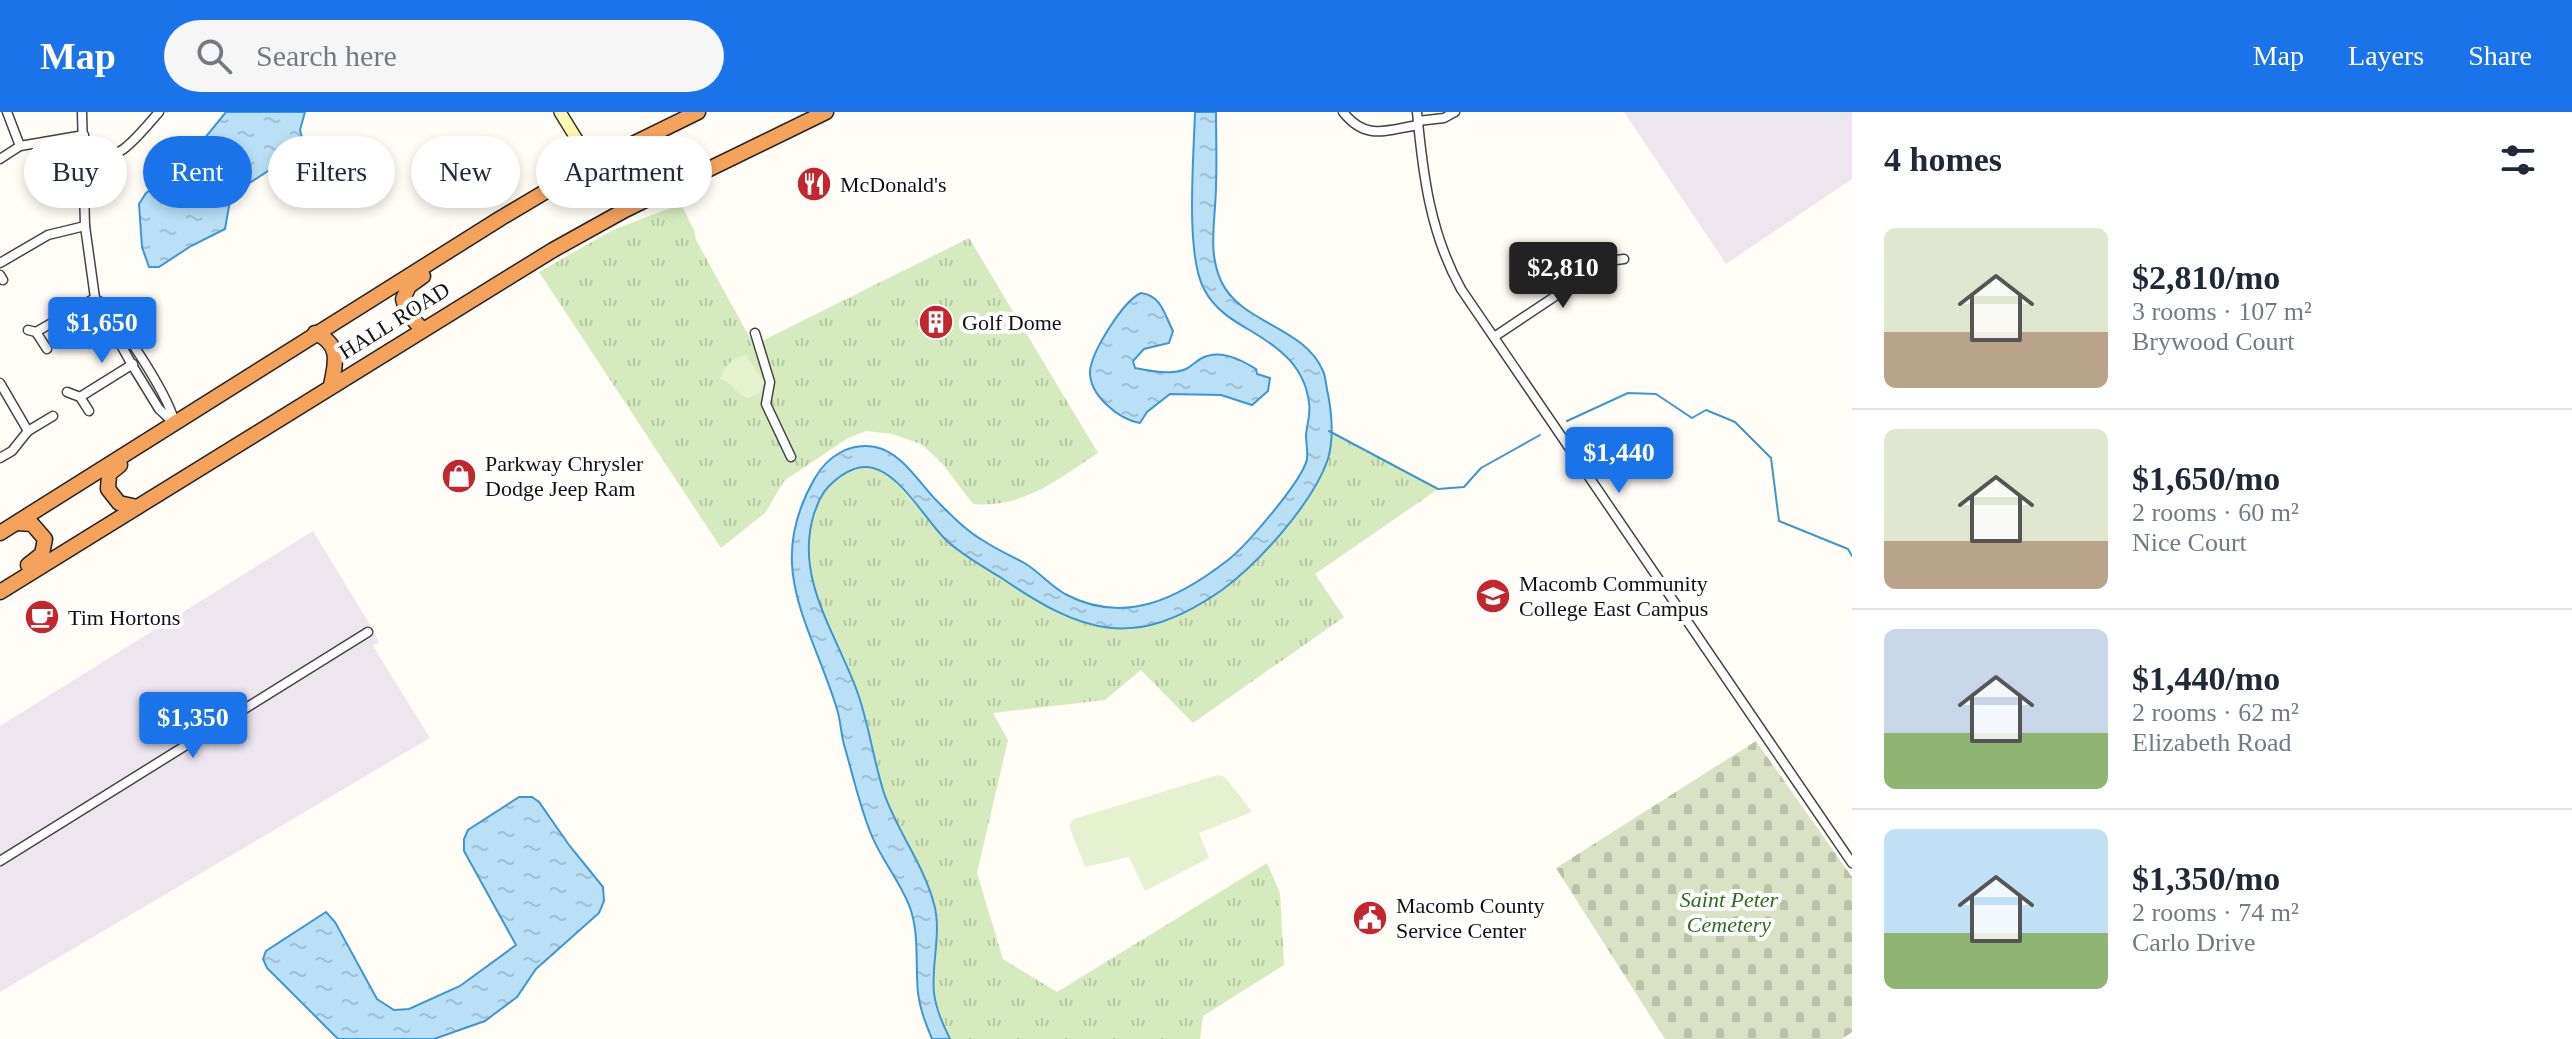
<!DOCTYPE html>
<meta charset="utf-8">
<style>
body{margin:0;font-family:"Times New Roman",serif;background:#f6f6f7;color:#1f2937;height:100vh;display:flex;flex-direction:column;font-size:30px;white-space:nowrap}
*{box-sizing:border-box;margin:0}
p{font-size:26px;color:#747a83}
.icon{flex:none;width:44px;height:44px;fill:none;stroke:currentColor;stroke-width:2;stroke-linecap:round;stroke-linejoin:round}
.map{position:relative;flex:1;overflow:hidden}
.side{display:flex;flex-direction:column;background:#fff;width:720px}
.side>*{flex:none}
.top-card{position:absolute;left:24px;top:24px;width:760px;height:72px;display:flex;gap:16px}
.price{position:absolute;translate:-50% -68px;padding:0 18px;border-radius:8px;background:#1a73e8;color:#fff;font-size:26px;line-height:52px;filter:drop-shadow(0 2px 4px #0008)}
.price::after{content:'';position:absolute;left:50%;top:48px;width:24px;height:18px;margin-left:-12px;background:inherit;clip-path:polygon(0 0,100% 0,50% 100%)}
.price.on{background:#222;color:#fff}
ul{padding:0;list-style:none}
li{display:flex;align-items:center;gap:24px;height:200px;padding:0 32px}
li+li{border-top:2px solid #e0e1e3}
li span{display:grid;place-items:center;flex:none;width:224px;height:160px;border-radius:12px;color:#555}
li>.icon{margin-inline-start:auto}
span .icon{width:96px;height:96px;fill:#fffc;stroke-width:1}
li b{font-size:34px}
h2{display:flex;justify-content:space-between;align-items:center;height:96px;padding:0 32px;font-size:34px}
.chip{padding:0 28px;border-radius:36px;background:#fff;box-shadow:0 4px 12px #0003;font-size:28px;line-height:72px}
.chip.on{background:#1a73e8;color:#fff}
header{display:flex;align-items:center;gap:48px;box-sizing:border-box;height:112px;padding:0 40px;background:#1a73e8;color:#fff}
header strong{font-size:38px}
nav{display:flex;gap:44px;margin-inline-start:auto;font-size:28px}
.search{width:560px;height:72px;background:#f6f6f7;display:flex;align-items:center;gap:20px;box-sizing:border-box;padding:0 28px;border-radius:44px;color:#747a83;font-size:30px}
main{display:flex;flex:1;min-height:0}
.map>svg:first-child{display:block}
.industrial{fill:#eee6ef}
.cemetery{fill:url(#cemetery-stones)}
.park{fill:url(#park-tufts)}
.pitch{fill:#e6f2cf}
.water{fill:url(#water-ripples);stroke:#3f96cf;stroke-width:2}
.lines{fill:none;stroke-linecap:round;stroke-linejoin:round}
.stream{stroke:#3f96cf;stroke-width:2}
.street-casing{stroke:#444;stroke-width:11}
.secondary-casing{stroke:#333;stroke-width:14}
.highway-casing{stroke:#222;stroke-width:17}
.street{stroke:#fff;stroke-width:8}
.secondary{stroke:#fff6b0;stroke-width:11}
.highway{stroke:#f5a25d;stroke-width:14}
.labels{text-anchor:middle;stroke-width:8;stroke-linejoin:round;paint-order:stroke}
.poi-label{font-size:22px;fill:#111;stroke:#fff;text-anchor:start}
.street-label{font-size:22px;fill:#111;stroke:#fff}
.park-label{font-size:22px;font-style:italic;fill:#2f6b1f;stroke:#fff}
</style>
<header>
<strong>Map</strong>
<div class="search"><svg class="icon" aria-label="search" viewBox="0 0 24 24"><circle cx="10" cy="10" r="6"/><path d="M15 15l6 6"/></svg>Search here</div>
<nav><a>Map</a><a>Layers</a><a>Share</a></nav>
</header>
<main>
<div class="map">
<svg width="1852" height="927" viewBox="0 0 1852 927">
<defs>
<pattern id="cemetery-stones" width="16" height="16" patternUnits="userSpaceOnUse" patternTransform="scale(2)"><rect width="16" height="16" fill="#d9e3c4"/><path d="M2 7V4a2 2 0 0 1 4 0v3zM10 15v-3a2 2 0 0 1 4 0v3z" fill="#b9c2a7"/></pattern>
<pattern id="park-tufts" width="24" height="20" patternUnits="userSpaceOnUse" patternTransform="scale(2)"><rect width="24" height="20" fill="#d5ebbd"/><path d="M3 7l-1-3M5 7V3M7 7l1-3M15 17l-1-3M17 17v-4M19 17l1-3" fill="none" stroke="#b6c8a1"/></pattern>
<pattern id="water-ripples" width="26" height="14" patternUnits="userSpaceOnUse" patternTransform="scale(2)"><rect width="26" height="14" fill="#b9e0f7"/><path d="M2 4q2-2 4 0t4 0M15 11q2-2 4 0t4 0" fill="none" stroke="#9ebfd3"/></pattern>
</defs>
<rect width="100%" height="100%" fill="#fffdf5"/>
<g class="industrial">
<polygon points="1624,0 1852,0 1852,67 1726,152"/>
<polygon points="313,419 369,511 379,530 373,534 430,626 0,880 0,614"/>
</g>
<polygon class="cemetery" points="1756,629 1852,765 1852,920 1842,927 1665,927 1556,756"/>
<g class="park">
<path d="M681,92l13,26 2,10 58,105 215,-107 129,215c-42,27 -73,55 -125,51l-32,-42 -20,-18 -29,-10 -26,-3 -18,7 -64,43 -19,32 -44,35 -182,-276 74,-42z"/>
<polygon points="1330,320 1438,377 1315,462 1344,505 1193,611 1141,558 1105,588 993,601 1008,628 977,761 1003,847 1057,880 1267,751 1280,781 1284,853 1203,904 1200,927 950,927 934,884 935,794 884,682 846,549 822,503 810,461 807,429 822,381 840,363 861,355 876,357 893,367 948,430 1068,505 1091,513 1130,518 1192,497 1242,462 1328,346"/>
</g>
<g class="pitch">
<path d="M747,242l1,5 16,23 -4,11 -12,5c-12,-3 -16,-17 -28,-19 4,-14 13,-21 27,-25z"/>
<polygon points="1218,663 1225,665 1252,700 1199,721 1209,746 1145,779 1129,745 1085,755 1069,714 1074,707"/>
</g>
<g class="water">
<polygon points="226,0 305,0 300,18 304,33 302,37 231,83 225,117 191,134 159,155 149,155 142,135 139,92 146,81 178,59"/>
<path d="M1195,0h21c0,24 1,49 0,73 0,33 -9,65 5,96 20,43 83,45 102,90 3,6 3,16 5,23 4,21 6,44 0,65 -15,44 -69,104 -106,131 -88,61 -139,44 -222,-13 -18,-11 -38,-22 -54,-37 -21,-20 -50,-75 -82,-73 -14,1 -26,10 -35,19 -8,8 -11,17 -15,28 -20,64 22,119 43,177 12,33 16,68 27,102 13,38 40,72 50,111 8,28 -3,60 0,89 2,16 9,32 16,46h-18c-6,-15 -12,-29 -14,-46 -3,-29 2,-60 -9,-88 -10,-25 -28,-46 -38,-71 -11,-27 -18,-58 -26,-86 -4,-12 -4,-26 -8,-39 -26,-85 -74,-142 -22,-231 12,-21 34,-36 60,-31 26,5 43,34 60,52 14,14 31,32 49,42 13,9 28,15 42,23 14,9 25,22 39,30 60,32 114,4 163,-34 18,-14 75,-80 79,-101 1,-8 -1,-16 -1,-24 1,-11 5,-22 3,-32 -4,-36 -29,-55 -58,-72 -19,-11 -37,-22 -47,-42 -19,-35 -10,-135 -9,-177z"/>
<path d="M1141,181c21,3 23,21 32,38l-4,12 -25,6 -11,12 2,7c14,3 38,7 51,1 6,-3 10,-8 16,-11 18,-9 38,1 54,11l1,5 13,4 -2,13 -16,14 -31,-10 -51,-1 -23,18 -7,11c-22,-4 -51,-28 -50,-52 2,-20 33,-70 51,-78z"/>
<polygon points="519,685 532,685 539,690 569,733 603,775 604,789 599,801 536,857 517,885 485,909 434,927 338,927 267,856 263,847 266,839 326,800 335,810 377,887 394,898 409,897 460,874 516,833 464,739 464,727 468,718"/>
</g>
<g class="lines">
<g class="stream">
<polyline points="1567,309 1628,281 1656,282 1692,306 1706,298 1735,310 1771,346 1779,409 1848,437 1852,444"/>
<polyline points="1329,319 1438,377 1464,375 1481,356 1540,323"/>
</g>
<g class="street-casing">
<g id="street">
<polyline points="7,0 20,34"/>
<polyline points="82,0 85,114 95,186 132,253 159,297 174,311"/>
<path d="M1343,0c23,29 43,18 75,13"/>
<path d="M1417,0c6,63 13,121 44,177l391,574"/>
<polyline points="1418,9 1444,6 1455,0"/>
<polyline points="0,47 20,34 84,23"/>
<path d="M85,51c36,-2 52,-26 74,-51"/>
<polyline points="0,151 48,123 85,114"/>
<polyline points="0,163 3,168"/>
<path d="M99,189c22,22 66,89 75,119"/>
<polyline points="28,218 36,220 95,186"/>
<polyline points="36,220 47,237"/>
<polyline points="755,221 770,270 766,292 791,345"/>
<polyline points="1494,225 1608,149 1624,147"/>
<polyline points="0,271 28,319"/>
<polyline points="67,280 80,285 89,299"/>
<polyline points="80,285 133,252"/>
<polyline points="0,346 12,339 28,319 53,304"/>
<polyline points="0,749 368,520"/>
</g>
</g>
<g class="secondary-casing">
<polyline id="secondary" points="560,0 592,52"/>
</g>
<g class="highway-casing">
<g id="highway">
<polyline points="422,217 407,201 403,187 409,174 423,164"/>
<path d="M315,221c26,11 21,29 16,52"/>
<polyline points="120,353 109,362 108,377 119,391 137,395"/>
<polyline points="17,411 32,412 45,427 42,442 28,453"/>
<polyline points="0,421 501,106 592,52 698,0"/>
<polyline points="0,480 553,138 625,98 826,0"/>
</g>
</g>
<use href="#street" class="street"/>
<use href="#secondary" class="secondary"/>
<use href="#highway" class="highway"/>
</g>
<defs>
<g id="restaurant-disc" transform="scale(1.8)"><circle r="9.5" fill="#c4262e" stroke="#fff"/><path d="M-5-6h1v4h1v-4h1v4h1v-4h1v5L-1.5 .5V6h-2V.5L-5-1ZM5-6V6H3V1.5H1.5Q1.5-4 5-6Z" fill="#fff"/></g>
<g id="building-disc" transform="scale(1.8)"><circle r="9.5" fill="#c4262e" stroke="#fff"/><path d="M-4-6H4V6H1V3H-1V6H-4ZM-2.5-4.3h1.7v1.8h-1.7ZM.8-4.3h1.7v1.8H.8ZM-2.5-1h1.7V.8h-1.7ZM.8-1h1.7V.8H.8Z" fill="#fff"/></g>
<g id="shop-disc" transform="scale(1.8)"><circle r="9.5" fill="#c4262e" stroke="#fff"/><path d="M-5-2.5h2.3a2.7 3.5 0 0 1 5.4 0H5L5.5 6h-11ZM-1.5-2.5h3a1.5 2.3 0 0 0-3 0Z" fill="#fff"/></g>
<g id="university-disc" transform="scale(1.8)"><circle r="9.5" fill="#c4262e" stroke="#fff"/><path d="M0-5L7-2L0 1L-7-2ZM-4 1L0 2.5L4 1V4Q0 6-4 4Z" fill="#fff"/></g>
<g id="cafe-disc" transform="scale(1.8)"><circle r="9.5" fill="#c4262e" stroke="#fff"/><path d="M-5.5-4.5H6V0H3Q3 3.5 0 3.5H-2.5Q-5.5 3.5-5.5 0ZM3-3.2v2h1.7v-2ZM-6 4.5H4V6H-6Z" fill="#fff"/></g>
<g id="civic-disc" transform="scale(1.8)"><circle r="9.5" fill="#c4262e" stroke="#fff"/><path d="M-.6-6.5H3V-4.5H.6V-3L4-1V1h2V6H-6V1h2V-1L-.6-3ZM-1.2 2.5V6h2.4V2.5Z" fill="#fff"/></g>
</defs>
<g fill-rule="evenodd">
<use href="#restaurant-disc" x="814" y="72"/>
<use href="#building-disc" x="936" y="210"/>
<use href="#shop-disc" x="459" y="364"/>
<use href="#university-disc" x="1493" y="484"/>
<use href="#cafe-disc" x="42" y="505"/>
<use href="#civic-disc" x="1370" y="806"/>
</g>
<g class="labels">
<g class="poi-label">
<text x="840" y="80">McDonald's</text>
<text x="962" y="218">Golf Dome</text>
<text x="485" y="359">Parkway Chrysler<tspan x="485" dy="25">Dodge Jeep Ram</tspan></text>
<text x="1519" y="479">Macomb Community<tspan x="1519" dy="25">College East Campus</tspan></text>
<text x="68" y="513">Tim Hortons</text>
<text x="1396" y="801">Macomb County<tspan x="1396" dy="25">Service Center</tspan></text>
</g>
<g class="street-label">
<text transform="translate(394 208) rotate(-32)" y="8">HALL ROAD</text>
</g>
<g class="park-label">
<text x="1729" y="795">Saint Peter<tspan x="1729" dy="25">Cemetery</tspan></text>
</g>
</g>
</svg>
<b class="price on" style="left:1563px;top:198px">$2,810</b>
<b class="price" style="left:102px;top:253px">$1,650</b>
<b class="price" style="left:1619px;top:383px">$1,440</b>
<b class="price" style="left:193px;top:648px">$1,350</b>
<div class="top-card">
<a class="chip">Buy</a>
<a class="chip on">Rent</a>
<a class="chip">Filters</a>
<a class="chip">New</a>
<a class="chip">Apartment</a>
</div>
</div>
<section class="side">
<h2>4 homes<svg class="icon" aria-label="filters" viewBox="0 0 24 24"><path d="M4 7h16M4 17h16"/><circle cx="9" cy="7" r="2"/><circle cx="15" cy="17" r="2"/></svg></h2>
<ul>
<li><span style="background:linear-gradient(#dfe7d0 65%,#b9a48a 0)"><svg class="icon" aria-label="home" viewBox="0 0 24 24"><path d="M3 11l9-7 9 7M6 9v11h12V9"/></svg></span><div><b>$2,810/mo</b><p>3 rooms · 107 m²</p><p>Brywood Court</p></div></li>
<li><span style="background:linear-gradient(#dfe7d0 70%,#b9a48a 0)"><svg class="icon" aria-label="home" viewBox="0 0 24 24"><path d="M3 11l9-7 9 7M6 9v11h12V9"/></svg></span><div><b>$1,650/mo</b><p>2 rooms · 60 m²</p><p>Nice Court</p></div></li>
<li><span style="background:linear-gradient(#c9d6e8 65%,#8fb573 0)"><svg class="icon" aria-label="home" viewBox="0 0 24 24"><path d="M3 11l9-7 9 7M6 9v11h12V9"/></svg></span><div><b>$1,440/mo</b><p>2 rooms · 62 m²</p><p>Elizabeth Road</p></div></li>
<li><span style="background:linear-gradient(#bfe0f5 65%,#8fb573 0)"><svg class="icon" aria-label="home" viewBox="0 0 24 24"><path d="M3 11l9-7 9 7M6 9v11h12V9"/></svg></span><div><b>$1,350/mo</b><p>2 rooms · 74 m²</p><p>Carlo Drive</p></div></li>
</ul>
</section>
</main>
